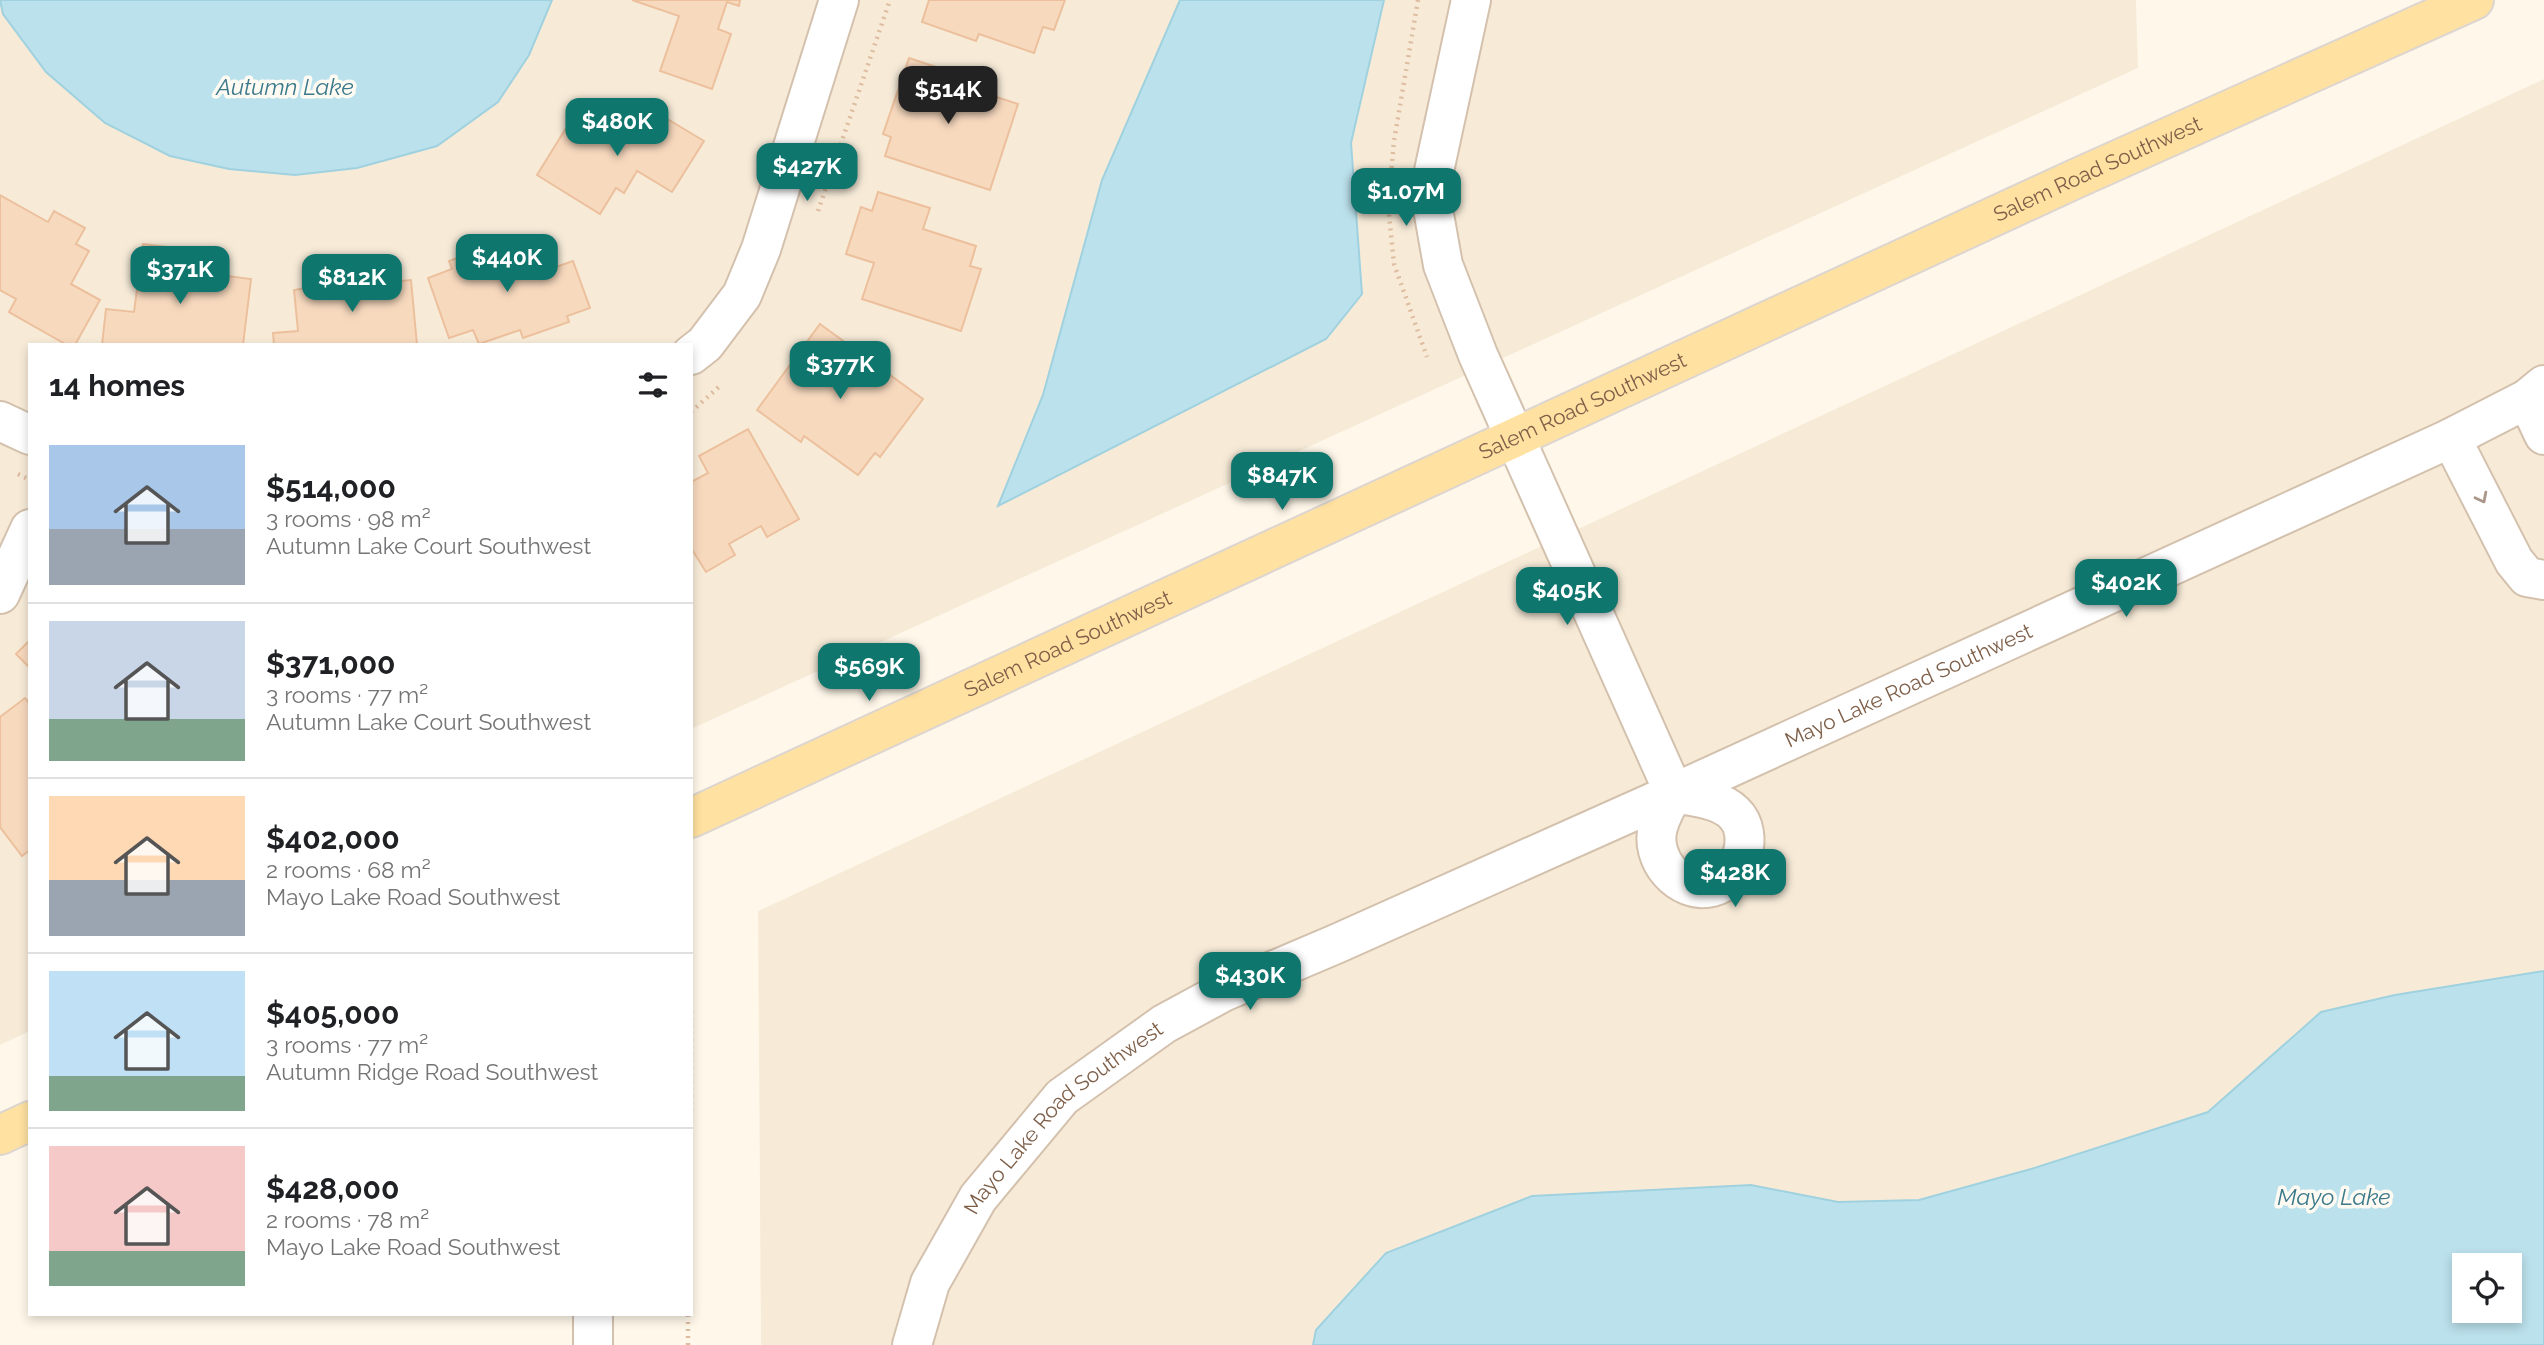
<!DOCTYPE html>
<meta charset="utf-8">
<style>
body{margin:0;font-family:Raleway,sans-serif;background:#f6f6f6;color:#202124;height:100vh;display:flex;flex-direction:column;font-size:26px;white-space:nowrap}
*{box-sizing:border-box;margin:0}
p{font-size:23px;color:#757577}
.icon{flex:none;width:38px;height:38px;fill:none;stroke:currentColor;stroke-width:2;stroke-linecap:round;stroke-linejoin:round}
.map{position:relative;flex:1;overflow:hidden}
.sheet{position:absolute;left:28px;top:343px;width:665px;height:973px;display:flex;flex-direction:column;background:#fff;border-radius:0px;box-shadow:0 4px 10px #0003}
.sheet>*{flex:none}
.controls{position:absolute;left:2452px;top:1253px;display:grid;gap:14px}
.controls a{display:grid;place-items:center;width:70px;height:70px;border-radius:0px;background:#fff;box-shadow:0 4px 10px #0003;font-size:35px}
.price{position:absolute;translate:-50% -60px;padding:0 16px;border-radius:14px;background:#0f766e;color:#fff;font-size:23px;line-height:46px;filter:drop-shadow(0 2px 4px #0008)}
.price::after{content:'';position:absolute;left:50%;top:42px;width:21px;height:16px;margin-left:-10px;background:inherit;clip-path:polygon(0 0,100% 0,50% 100%)}
.price.on{background:#222;color:#fff}
ul{padding:0;list-style:none}
li{display:flex;align-items:center;gap:21px;height:175px;padding:0 21px}
li+li{border-top:2px solid #e0e0e0}
li span{display:grid;place-items:center;flex:none;width:196px;height:140px;border-radius:0px;color:#555}
li>.icon{margin-inline-start:auto}
span .icon{width:84px;height:84px;fill:#fffc;stroke-width:1}
li b{font-size:30px}
h2{display:flex;justify-content:space-between;align-items:center;height:84px;padding:0 21px;font-size:30px}
.map>svg:first-child{display:block}
.residential{fill:#f7ebd8;fill-rule:evenodd}
.water{fill:#bbe1ec;stroke:#a0d1df;stroke-width:2;fill-rule:evenodd}
.building{fill:#f7d9be;stroke:#ecc09d;stroke-width:2}
.lines{fill:none;stroke-linecap:round;stroke-linejoin:round}
.minor-casing{stroke:#d4c1ad;stroke-width:42}
.major-casing{stroke:#ddd5d0;stroke-width:42}
.path{stroke:#debca0;stroke-width:4.5;stroke-dasharray:2 5;stroke-linecap:butt}
.minor{stroke:#fff;stroke-width:38}
.major{stroke:#ffe2a1;stroke-width:38}
.oneway{stroke:#ab9789}
.labels{text-anchor:middle;stroke-width:7;stroke-linejoin:round;paint-order:stroke}
.street-label{font-size:21px;fill:#7e5f49;stroke:#fffbf3}
.water-label{font-size:23px;font-style:italic;fill:#3c798c;stroke:#fffbf3}
</style>
<div class="map">
<svg width="2544" height="1345" viewBox="0 0 2544 1345">
<rect width="100%" height="100%" fill="#fff8ea"/>
<g class="residential">
<polygon points="0,0 2136,0 2138,68 691,729 691,345 30,345 30,1031 0,1045"/>
<path d="M2544,79v1266h-1783l-3,-434zM2464,1265h46v46h-46z"/>
</g>
<g class="water">
<polygon points="0,0 552,0 529,55 498,102 437,146 357,168 295,175 229,169 170,156 105,123 46,72 3,14"/>
<polygon points="1180,0 1384,0 1351,143 1362,294 1326,339 998,506 1043,395 1102,180"/>
<path d="M2544,971v374h-1231l3,-15 70,-77 146,-57 219,-11 87,17 81,-2 112,-31 177,-57 113,-100 74,-17zM2510,1265v46h-46v-46z"/>
</g>
<g class="building">
<polygon points="632,0 740,0 739,6 727,2 718,29 731,34 712,89 660,71 679,16"/>
<polygon points="929,0 1065,0 1054,30 1043,27 1034,53 979,34 976,41 922,22"/>
<polygon points="909,58 957,74 954,83 1018,104 990,190 885,156 891,137 883,134"/>
<polygon points="579,107 635,141 654,111 704,141 672,192 637,171 624,193 616,188 600,214 537,175"/>
<polygon points="878,192 930,208 923,229 976,246 970,266 981,269 961,331 862,299 874,263 846,254 861,207 872,211"/>
<polygon points="0,195 48,222 54,211 85,228 76,244 89,251 71,284 100,300 75,345 67,345 9,312 16,299 0,290"/>
<polygon points="540,242 550,269 573,261 590,308 567,316 569,322 523,338 520,330 479,344 473,330 449,338 428,278 452,269 449,261 483,248 487,261"/>
<polygon points="143,244 184,249 181,270 251,279 243,345 102,345 106,309 134,312"/>
<polygon points="343,274 344,286 411,280 417,345 274,345 273,333 298,331 294,290 306,288 305,277"/>
<polygon points="820,324 923,399 880,457 875,453 858,475 804,436 801,442 757,410"/>
<polygon points="748,429 799,519 767,537 761,526 729,544 735,555 706,572 691,548 691,482 708,473 699,456"/>
<polygon points="30,640 30,668 16,654"/>
<polygon points="25,698 30,704 30,850 22,856 0,827 0,717"/>
</g>
<g class="lines">
<g class="minor-casing">
<g id="minor">
<polyline points="1471,0 1434,171 1433,209 1443,265 1478,355 1674,793"/>
<polyline points="691,355 705,344 742,295 761,249 839,0"/>
<polyline points="2527,399 2544,435"/>
<polyline points="0,421 30,435"/>
<polyline points="2451,438 2514,561 2527,577 2544,580"/>
<polyline points="0,594 30,529"/>
<path d="M1674,793c18,4 45,5 60,20 22,21 7,67 -22,74 -33,8 -63,-29 -54,-60 3,-12 10,-24 16,-34z"/>
<polyline points="593,1314 593,1345"/>
<path id="s1" d="M912,1345l18,-62 48,-85 84,-101 102,-73 59,-32 113,-48 338,-151 777,-355 76,-39 17,-14"/>
</g>
</g>
<g class="major-casing">
<g id="major">
<path id="s2" d="M691,818l1384,-639 399,-179"/>
<polyline points="0,1135 30,1121"/>
</g>
</g>
<g class="path">
<polyline points="1418,0 1394,141 1388,205 1394,264 1427,357"/>
<polyline points="818,211 890,0"/>
<polyline points="691,412 721,385"/>
<polyline points="18,474 30,480"/>
<polyline points="691,1011 691,1114"/>
<polyline points="688,1345 688,1314"/>
</g>
<use href="#minor" class="minor"/>
<use href="#major" class="major"/>
</g>
<defs><path id="oneway-chevron" d="M-2-3.5L2.5 0L-2 3.5" fill="none" stroke-width="1.6" stroke-linecap="round" stroke-linejoin="round" transform="scale(1.75)"/></defs>
<use class="oneway" href="#oneway-chevron" transform="translate(2482 498) rotate(63)"/>
<g class="labels">
<g class="street-label">
<text dy="7" stroke="none"><textPath href="#s2" startOffset="1549">Salem Road Southwest</textPath></text>
<text dy="7" stroke="none"><textPath href="#s2" startOffset="982">Salem Road Southwest</textPath></text>
<text dy="7" stroke="none"><textPath href="#s2" startOffset="415">Salem Road Southwest</textPath></text>
<text dy="7" stroke="none"><textPath href="#s1" startOffset="1237">Mayo Lake Road Southwest</textPath></text>
<text dy="7" stroke="none"><textPath href="#s1" startOffset="280">Mayo Lake Road Southwest</textPath></text>
</g>
<g class="water-label">
<text x="285" y="95">Autumn Lake</text>
<text x="2334" y="1205">Mayo Lake</text>
</g>
</g>
</svg>
<div class="controls">
<a><svg class="icon" aria-label="locate" viewBox="0 0 24 24"><circle cx="12" cy="12" r="6"/><path d="M12 2v4M12 18v4M2 12h4M18 12h4"/></svg></a>
</div>
<b class="price on" style="left:948px;top:126px">$514K</b>
<b class="price" style="left:617px;top:158px">$480K</b>
<b class="price" style="left:807px;top:203px">$427K</b>
<b class="price" style="left:1406px;top:228px">$1.07M</b>
<b class="price" style="left:507px;top:294px">$440K</b>
<b class="price" style="left:180px;top:306px">$371K</b>
<b class="price" style="left:352px;top:314px">$812K</b>
<b class="price" style="left:840px;top:401px">$377K</b>
<b class="price" style="left:1282px;top:512px">$847K</b>
<b class="price" style="left:2126px;top:619px">$402K</b>
<b class="price" style="left:1567px;top:627px">$405K</b>
<b class="price" style="left:869px;top:703px">$569K</b>
<b class="price" style="left:1735px;top:909px">$428K</b>
<b class="price" style="left:1250px;top:1012px">$430K</b>
<section class="sheet">
<h2>14 homes<svg class="icon" aria-label="filters" viewBox="0 0 24 24"><path d="M4 7h16M4 17h16"/><circle cx="9" cy="7" r="2"/><circle cx="15" cy="17" r="2"/></svg></h2>
<ul>
<li><span style="background:linear-gradient(#a9c7e8 60%,#9aa5b1 0)"><svg class="icon" aria-label="home" viewBox="0 0 24 24"><path d="M3 11l9-7 9 7M6 9v11h12V9"/></svg></span><div><b>$514,000</b><p>3 rooms · 98 m²</p><p>Autumn Lake Court Southwest</p></div></li>
<li><span style="background:linear-gradient(#c9d6e8 70%,#7fa58c 0)"><svg class="icon" aria-label="home" viewBox="0 0 24 24"><path d="M3 11l9-7 9 7M6 9v11h12V9"/></svg></span><div><b>$371,000</b><p>3 rooms · 77 m²</p><p>Autumn Lake Court Southwest</p></div></li>
<li><span style="background:linear-gradient(#ffd9b3 60%,#9aa5b1 0)"><svg class="icon" aria-label="home" viewBox="0 0 24 24"><path d="M3 11l9-7 9 7M6 9v11h12V9"/></svg></span><div><b>$402,000</b><p>2 rooms · 68 m²</p><p>Mayo Lake Road Southwest</p></div></li>
<li><span style="background:linear-gradient(#bfe0f5 75%,#7fa58c 0)"><svg class="icon" aria-label="home" viewBox="0 0 24 24"><path d="M3 11l9-7 9 7M6 9v11h12V9"/></svg></span><div><b>$405,000</b><p>3 rooms · 77 m²</p><p>Autumn Ridge Road Southwest</p></div></li>
<li><span style="background:linear-gradient(#f6c9c9 75%,#7fa58c 0)"><svg class="icon" aria-label="home" viewBox="0 0 24 24"><path d="M3 11l9-7 9 7M6 9v11h12V9"/></svg></span><div><b>$428,000</b><p>2 rooms · 78 m²</p><p>Mayo Lake Road Southwest</p></div></li>
</ul>
</section>
</div>
